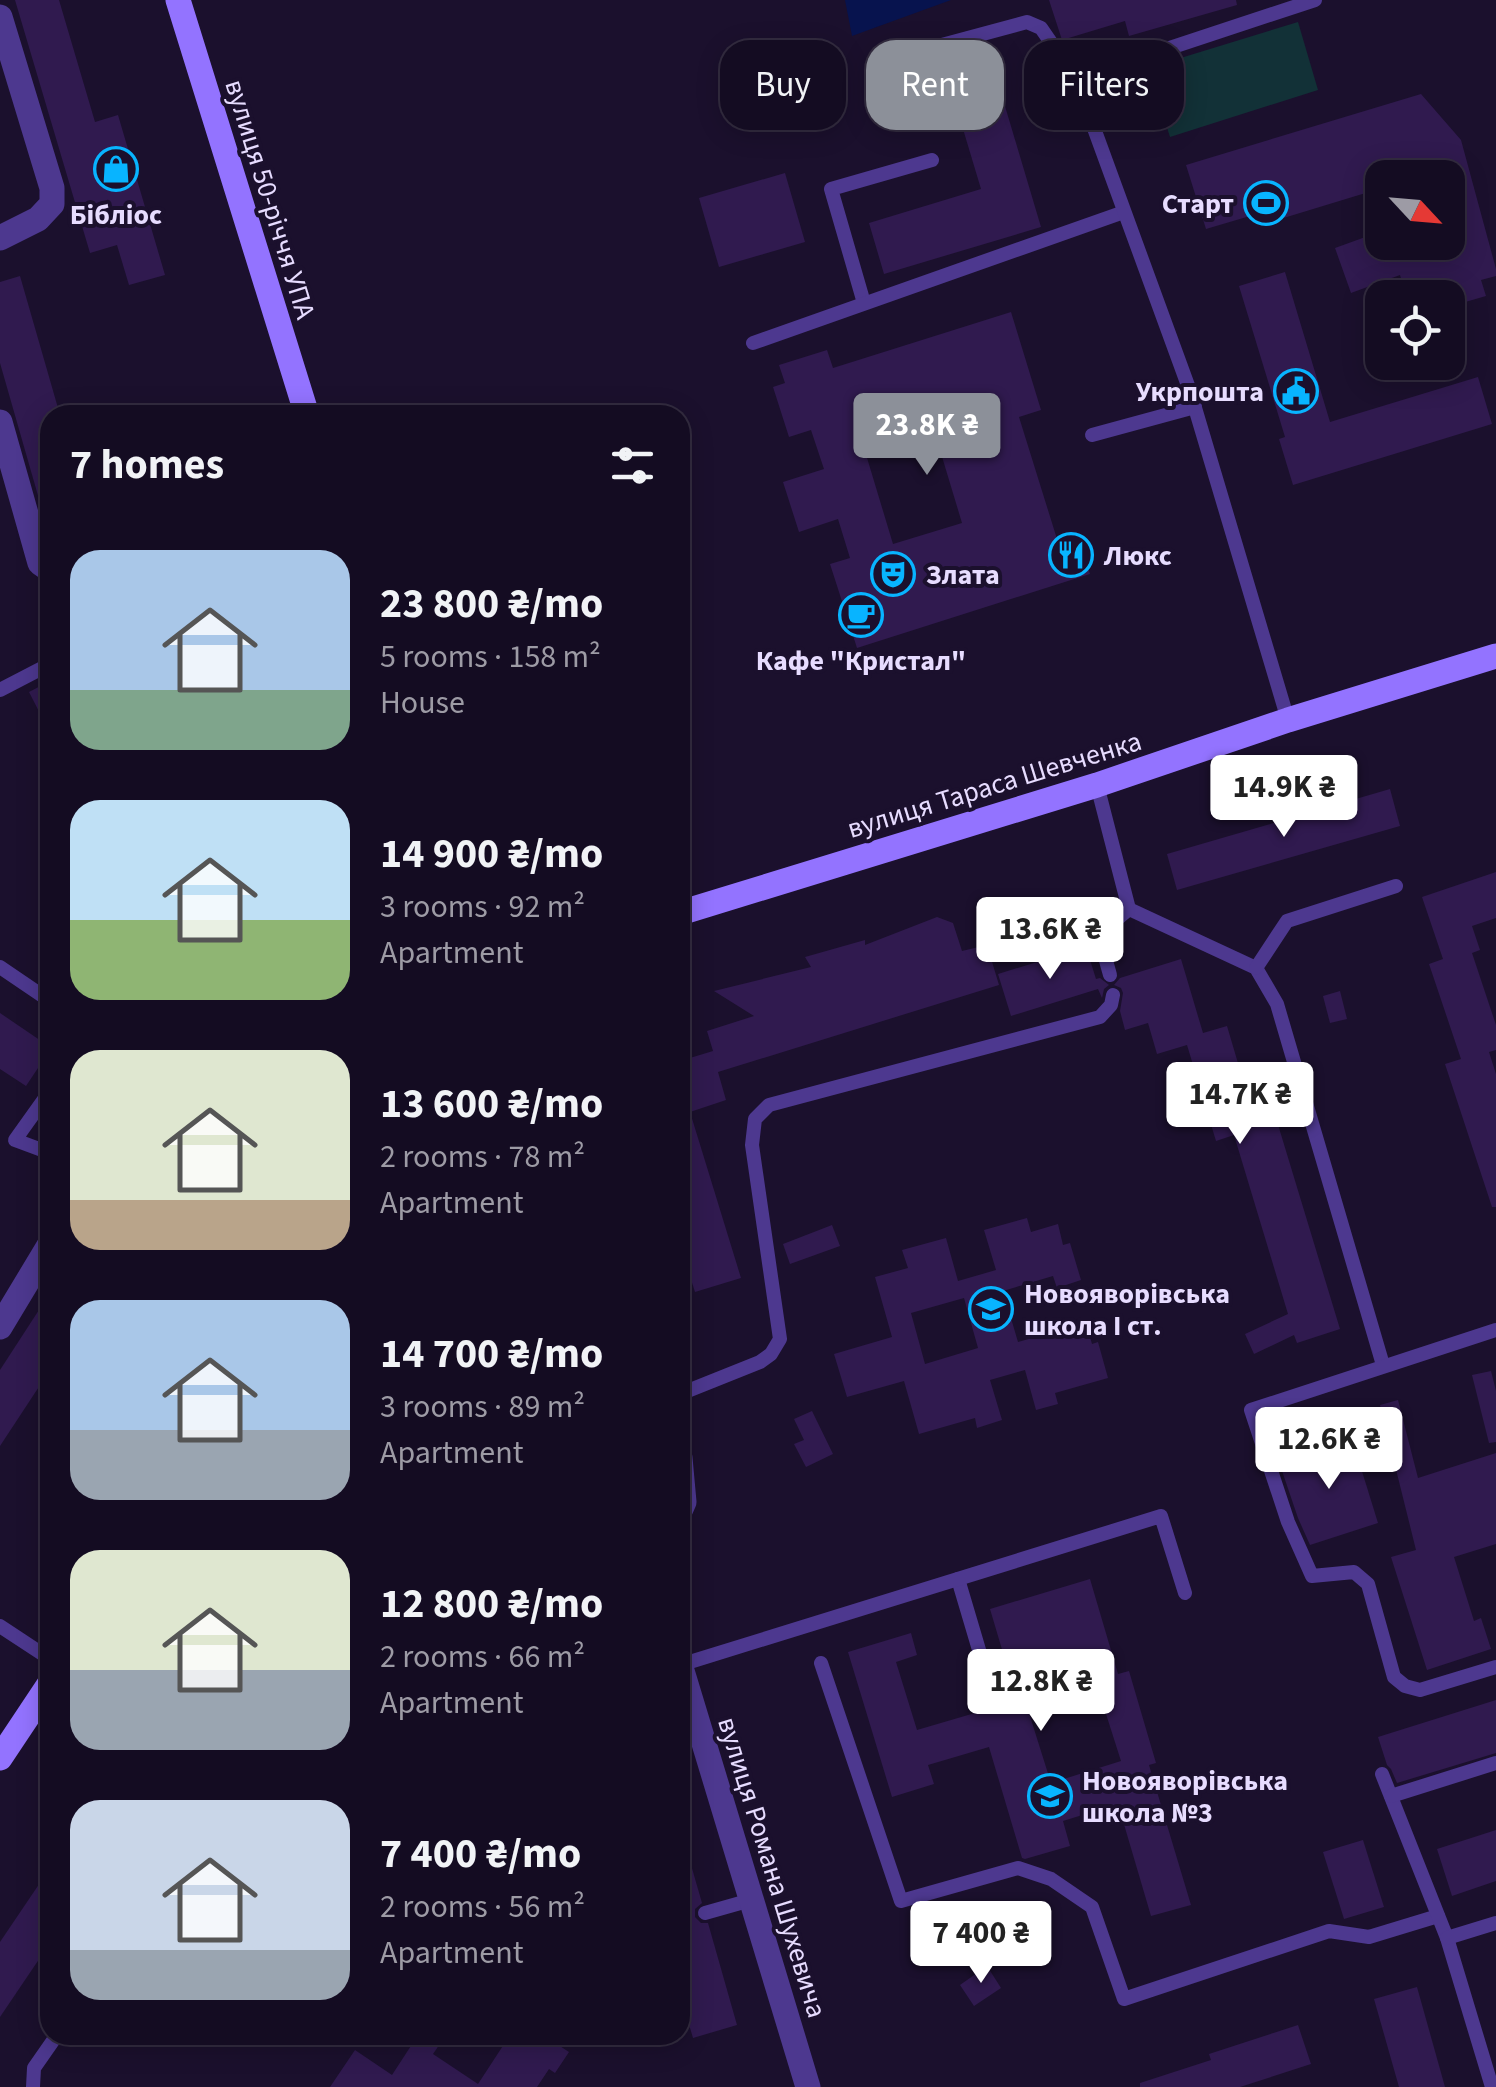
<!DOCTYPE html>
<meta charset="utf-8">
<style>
body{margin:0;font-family:"Source Sans 3",sans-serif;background:#1d152a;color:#f1f3f6;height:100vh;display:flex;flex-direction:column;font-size:38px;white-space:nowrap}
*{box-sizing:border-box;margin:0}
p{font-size:32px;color:#9d9ba5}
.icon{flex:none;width:55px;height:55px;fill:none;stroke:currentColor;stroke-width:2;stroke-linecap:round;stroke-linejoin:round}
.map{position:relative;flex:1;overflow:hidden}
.drawer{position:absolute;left:40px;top:405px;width:650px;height:1640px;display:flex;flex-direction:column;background:#140c22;border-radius:30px;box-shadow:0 5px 25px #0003,0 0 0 2px #332c40}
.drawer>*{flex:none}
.top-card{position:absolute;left:720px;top:40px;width:625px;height:90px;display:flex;gap:20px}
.needle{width:65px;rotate:116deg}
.tools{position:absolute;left:1365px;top:160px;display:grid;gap:20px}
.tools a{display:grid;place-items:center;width:100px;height:100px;border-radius:20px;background:#140c22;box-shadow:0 5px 25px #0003,0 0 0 2px #332c40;font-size:50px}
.price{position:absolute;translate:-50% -85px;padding:0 22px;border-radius:10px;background:#fff;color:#222;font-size:32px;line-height:65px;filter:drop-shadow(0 2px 5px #0008)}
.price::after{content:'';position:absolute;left:50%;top:60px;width:30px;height:22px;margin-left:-15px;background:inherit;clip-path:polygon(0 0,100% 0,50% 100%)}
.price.active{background:#8c9099;color:#fff}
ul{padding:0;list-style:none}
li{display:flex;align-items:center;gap:30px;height:250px;padding:0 30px}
li span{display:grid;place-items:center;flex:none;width:280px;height:200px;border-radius:30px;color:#555}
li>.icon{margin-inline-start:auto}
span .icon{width:120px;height:120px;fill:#fffc;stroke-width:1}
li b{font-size:42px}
h2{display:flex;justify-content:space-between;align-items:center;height:120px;padding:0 30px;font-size:42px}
.tag{padding:0 35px;border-radius:30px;background:#140c22;box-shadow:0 5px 25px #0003,0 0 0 2px #332c40;font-size:35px;line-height:90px}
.tag.active{background:#8c9099;color:#fff}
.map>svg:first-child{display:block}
.green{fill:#123137}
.water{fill:#07134e}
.building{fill:#301a4f;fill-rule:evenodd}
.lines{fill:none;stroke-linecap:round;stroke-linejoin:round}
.lane{stroke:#4d388f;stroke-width:14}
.street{stroke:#4d388f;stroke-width:25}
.secondary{stroke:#9373ff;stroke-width:25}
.labels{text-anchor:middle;stroke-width:8;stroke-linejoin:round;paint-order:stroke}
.street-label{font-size:28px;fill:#e7dcff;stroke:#1b102d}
.poi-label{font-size:28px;font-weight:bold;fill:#e7dcff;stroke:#1b102d;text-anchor:start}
</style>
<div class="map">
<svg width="1496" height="2087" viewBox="0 0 1496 2087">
<rect width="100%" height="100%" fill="#1b102d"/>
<polygon class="green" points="1298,22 1318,90 1170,137 1148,68"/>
<polygon class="water" points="845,0 951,0 852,36"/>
<g class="building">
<polygon points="15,0 59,0 95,122 118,115 165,275 129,285 117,245 90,253"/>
<polygon points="1049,0 1236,0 1237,5 1129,36 1125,21 1062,40"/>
<polygon points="996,76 1041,227 884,274 869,223 981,189 951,89"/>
<polygon points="1421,94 1461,140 1496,269 1496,276 1481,280 1486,296 1448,307 1448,298 1407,298 1400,275 1351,293 1335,248 1382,231 1382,242 1448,242 1448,178 1382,178 1382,188 1277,220 1274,209 1206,229 1186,165"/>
<polygon points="785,173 805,242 719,267 699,198"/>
<polygon points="1285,272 1330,422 1478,377 1492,424 1293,485 1279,439 1285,437 1239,286"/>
<polygon points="20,276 60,415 50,415 50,519 45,520 0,363 0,282"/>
<path d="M1011,312l30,98 -22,7 38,122 20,-7 13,42 -233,74 -27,-84 20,-6 -12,-39 -39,13 -16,-50 41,-13 -13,-39 -22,7 -16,-50 12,-4 -6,-18 48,-15 6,18zM924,397l38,126 -69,21 -38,-126z"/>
<polygon points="50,681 50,733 29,692"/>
<polygon points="1390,789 1400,826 1177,890 1167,854"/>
<polygon points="1496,872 1496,918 1472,926 1480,950 1472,953 1496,1025 1496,1050 1489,1052 1496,1074 1496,1207 1492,1207 1445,1064 1461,1059 1429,964 1443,959 1422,897"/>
<polygon points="937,917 953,923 962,951 987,945 999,985 718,1072 726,1100 690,1112 741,1278 695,1292 680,1245 680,1061 713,1051 707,1031 754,1016 714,991 811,967 805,957 865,940 865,945"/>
<polygon points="1086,947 1096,979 1100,978 1109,985 1104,989 1102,998 1098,989 1011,1016 998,974"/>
<polygon points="1181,959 1203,1033 1227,1026 1256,1124 1276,1118 1340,1329 1297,1343 1294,1335 1254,1354 1245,1334 1288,1314 1234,1135 1216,1141 1187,1045 1157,1054 1148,1023 1125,1030 1120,1011 1123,993 1121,988 1114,985 1120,978"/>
<polygon points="1340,991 1347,1019 1330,1023 1323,996"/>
<polygon points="0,1013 50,1047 50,1050 26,1086 0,1069"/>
<path d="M1027,1218l4,14 27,-8 5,21 7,-2 11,37 -24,8 -4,-12 -50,15 15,51 68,-19 6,21 6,-2 10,36 -53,15 3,11 -22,6 -11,-40 -35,10 12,40 -25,8 -2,-10 -56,16 -15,-53 -57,16 -13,-43 58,-17 -17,-60 33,-9 -6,-18 44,-12 12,43 38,-11 -12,-40zM964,1298l14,50 -53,16 -14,-51z"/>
<polygon points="832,1225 840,1246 790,1264 783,1244"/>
<polygon points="50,1293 50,1370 0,1446 0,1370"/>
<polygon points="1491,1371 1496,1391 1496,1442 1489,1443 1472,1375"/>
<polygon points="1398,1400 1418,1478 1496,1453 1496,1544 1454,1557 1474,1621 1481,1618 1491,1649 1427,1670 1391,1557 1416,1550 1380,1405"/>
<polygon points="812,1411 833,1454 806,1467 794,1444 804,1440 794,1419"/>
<polygon points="1352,1439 1378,1523 1310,1545 1298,1518 1279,1462"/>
<path d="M1090,1579l28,95 11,-3 27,92 -7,2 42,140 -40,11 -33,-112 -55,17 7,25 -45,13 -3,-1 -33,-111 -61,18 6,19 -42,13 -44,-145 63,-19 6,22 -21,7 21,68 75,-22 25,-8 -27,-91zM1099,1692l22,69 -70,22 -22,-70z"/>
<polygon points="1496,1700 1496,1753 1397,1783 1391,1769 1387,1765 1378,1737"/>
<polygon points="1496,1830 1496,1881 1452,1896 1437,1849"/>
<polygon points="1363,1840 1384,1907 1344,1919 1323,1852"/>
<polygon points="685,1844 702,1903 695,1909 695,1917 701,1923 708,1923 737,2025 693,2038 680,1994 680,1845"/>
<polygon points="50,1868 50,1943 0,2017 0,1942"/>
<polygon points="987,1966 1001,1988 974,2006 960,1985"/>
<polygon points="1417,1987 1445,2087 1399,2087 1374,1999"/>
<polygon points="1298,2025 1311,2064 1240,2087 1140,2087 1140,2083 1211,2060 1209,2054"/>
<polygon points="418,2035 446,2035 433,2054 478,2084 510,2035 543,2035 569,2052 555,2073 549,2069 537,2087 330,2087 355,2050 392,2075"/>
</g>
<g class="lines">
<g class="lane">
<polyline points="886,60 1027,22 1041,28 1076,79"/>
<polyline points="864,303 831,189 932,160"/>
<polyline points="753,343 1124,212"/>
<polyline points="1092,435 1195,407"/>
<polyline points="0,690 50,664"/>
<polyline points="1288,720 1190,391 1076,79 1315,0"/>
<polyline points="1097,785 1129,909 1256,968 1277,1004 1383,1365"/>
<polyline points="0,967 50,1001"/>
<polyline points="1256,968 1287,921 1396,886"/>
<path d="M1110,975c-11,-40 -14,-39 19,-66"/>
<polyline points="50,1091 15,1140 50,1153"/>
<polyline points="1496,1330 1251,1410 1288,1522 1312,1576 1354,1572 1368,1584 1394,1677 1405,1686 1420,1690 1496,1667"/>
<polyline points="680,1394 760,1362 771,1354 780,1339 752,1145 755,1119 769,1105 1100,1017 1111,1005 1113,995"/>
<polyline points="958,1579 990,1687"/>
<polyline points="0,1626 50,1659"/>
<polyline points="821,1663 901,1901 1018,1868 1051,1879 1092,1907 1124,1999 1329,1931 1369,1937 1438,1916"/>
<polyline points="680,1665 1161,1516 1185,1593"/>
<polyline points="1382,1774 1447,1938 1492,2087"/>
<polyline points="1391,1796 1496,1763"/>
<polyline points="705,1913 751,1900"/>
<polyline points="1447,1938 1496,1923"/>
<polyline points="33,2087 34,2068 57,2035"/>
</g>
<g class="street">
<polyline points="0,17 52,188 52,204 38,219 0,238"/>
<polyline points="0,422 40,563 50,570"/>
<polyline points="0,1327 50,1244"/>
<polyline points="680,1458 684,1502 680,1511"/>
<polyline points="680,1664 808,2087"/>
</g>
<g class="secondary">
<polyline points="178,0 307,415"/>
<polyline points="680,913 1097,785 1288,720 1496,656"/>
<polyline points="0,1758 50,1683"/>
</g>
</g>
<defs>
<g id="shop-ring" transform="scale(2.25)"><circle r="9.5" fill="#1b102d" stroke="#08b4ff" stroke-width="1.5"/><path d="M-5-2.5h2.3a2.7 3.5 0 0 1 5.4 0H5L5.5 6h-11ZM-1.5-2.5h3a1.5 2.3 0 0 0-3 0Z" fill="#08b4ff"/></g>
<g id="stadium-ring" transform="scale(2.25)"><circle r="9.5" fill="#1b102d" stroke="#08b4ff" stroke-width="1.5"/><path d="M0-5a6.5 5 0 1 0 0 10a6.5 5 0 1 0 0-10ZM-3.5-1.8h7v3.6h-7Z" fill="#08b4ff"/></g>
<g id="civic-ring" transform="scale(2.25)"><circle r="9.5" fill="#1b102d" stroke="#08b4ff" stroke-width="1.5"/><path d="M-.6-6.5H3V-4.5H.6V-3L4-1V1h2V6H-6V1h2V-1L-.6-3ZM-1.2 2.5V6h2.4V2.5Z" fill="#08b4ff"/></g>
<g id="restaurant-ring" transform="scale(2.25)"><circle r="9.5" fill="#1b102d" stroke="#08b4ff" stroke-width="1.5"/><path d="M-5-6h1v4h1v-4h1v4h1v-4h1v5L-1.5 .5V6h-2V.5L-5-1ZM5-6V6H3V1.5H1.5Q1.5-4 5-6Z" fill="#08b4ff"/></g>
<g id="theatre-ring" transform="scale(2.25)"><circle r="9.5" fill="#1b102d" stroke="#08b4ff" stroke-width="1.5"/><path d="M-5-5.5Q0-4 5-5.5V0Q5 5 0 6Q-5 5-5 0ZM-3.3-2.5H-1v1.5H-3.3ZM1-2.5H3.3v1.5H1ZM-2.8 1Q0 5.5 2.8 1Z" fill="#08b4ff"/></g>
<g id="cafe-ring" transform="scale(2.25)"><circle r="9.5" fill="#1b102d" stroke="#08b4ff" stroke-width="1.5"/><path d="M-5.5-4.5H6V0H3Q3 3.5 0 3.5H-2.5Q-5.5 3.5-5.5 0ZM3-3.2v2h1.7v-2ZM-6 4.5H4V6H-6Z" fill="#08b4ff"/></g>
<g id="school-ring" transform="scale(2.25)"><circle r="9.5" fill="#1b102d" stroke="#08b4ff" stroke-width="1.5"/><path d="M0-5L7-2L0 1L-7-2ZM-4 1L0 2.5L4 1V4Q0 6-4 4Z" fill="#08b4ff"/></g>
</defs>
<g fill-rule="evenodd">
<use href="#shop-ring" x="116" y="169"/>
<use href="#stadium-ring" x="1266" y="203"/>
<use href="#civic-ring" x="1296" y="391"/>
<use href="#restaurant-ring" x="1071" y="555"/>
<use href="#theatre-ring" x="893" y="574"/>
<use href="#cafe-ring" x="861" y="615"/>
<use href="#school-ring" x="991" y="1309"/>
<use href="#school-ring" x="1050" y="1796"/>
</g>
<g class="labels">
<g class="street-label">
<text transform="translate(271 199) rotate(73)" y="10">вулиця 50-річчя УПА</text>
<text transform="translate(994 784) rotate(-17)" y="10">вулиця Тараса Шевченка</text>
<text transform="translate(773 1867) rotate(73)" y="10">вулиця Романа Шухевича</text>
</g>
<g class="poi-label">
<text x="1234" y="213" text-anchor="end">Старт</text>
<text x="116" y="224" text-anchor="middle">Бібліос</text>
<text x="1264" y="401" text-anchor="end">Укрпошта</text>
<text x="1104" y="565">Люкс</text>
<text x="926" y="584">Злата</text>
<text x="861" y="670" text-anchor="middle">Кафе "Кристал"</text>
<text x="1024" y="1303">Новояворівська<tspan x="1024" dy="32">школа І ст.</tspan></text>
<text x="1082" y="1790">Новояворівська<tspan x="1082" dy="32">школа №3</tspan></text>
</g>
</g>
</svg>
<div class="tools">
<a><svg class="needle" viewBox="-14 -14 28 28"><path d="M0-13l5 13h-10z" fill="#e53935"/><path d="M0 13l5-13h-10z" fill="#9d9ba5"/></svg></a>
<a><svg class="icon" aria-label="locate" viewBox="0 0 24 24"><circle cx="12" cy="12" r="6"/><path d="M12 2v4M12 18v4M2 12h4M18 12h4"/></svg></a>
</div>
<b class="price active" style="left:927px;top:478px">23.8K ₴</b>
<b class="price" style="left:1284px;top:840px">14.9K ₴</b>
<b class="price" style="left:1050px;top:982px">13.6K ₴</b>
<b class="price" style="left:1240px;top:1147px">14.7K ₴</b>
<b class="price" style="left:1329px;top:1492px">12.6K ₴</b>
<b class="price" style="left:1041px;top:1734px">12.8K ₴</b>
<b class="price" style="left:981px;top:1986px">7 400 ₴</b>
<div class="top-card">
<a class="tag">Buy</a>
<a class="tag active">Rent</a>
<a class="tag">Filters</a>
</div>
<section class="drawer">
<h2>7 homes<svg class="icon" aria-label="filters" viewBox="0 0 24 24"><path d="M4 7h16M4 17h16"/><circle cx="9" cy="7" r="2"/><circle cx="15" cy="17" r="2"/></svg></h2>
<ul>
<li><span style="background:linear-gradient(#a9c7e8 70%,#7fa58c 0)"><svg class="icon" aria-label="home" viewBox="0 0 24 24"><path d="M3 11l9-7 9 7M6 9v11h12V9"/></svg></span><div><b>23 800 ₴/mo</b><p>5 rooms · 158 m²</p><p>House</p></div></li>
<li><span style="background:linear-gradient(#bfe0f5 60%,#8fb573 0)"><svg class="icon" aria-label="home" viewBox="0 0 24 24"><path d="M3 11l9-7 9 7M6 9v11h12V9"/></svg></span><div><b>14 900 ₴/mo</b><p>3 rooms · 92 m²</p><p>Apartment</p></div></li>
<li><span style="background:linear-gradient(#dfe7d0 75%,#b9a48a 0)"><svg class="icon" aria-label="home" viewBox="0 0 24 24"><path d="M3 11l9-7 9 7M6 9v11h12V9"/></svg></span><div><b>13 600 ₴/mo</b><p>2 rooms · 78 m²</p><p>Apartment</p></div></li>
<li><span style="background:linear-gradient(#a9c7e8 65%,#9aa5b1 0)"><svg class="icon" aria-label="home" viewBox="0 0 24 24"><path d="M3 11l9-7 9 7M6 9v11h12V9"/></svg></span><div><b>14 700 ₴/mo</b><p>3 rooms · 89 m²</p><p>Apartment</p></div></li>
<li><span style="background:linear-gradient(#dfe7d0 60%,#9aa5b1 0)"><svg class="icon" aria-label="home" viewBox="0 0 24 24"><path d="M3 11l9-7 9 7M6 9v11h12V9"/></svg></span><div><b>12 800 ₴/mo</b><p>2 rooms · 66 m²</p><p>Apartment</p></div></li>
<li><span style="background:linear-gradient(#c9d6e8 75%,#9aa5b1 0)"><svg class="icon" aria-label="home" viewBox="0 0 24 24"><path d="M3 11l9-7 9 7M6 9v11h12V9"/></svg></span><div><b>7 400 ₴/mo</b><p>2 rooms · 56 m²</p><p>Apartment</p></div></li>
</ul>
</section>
</div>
